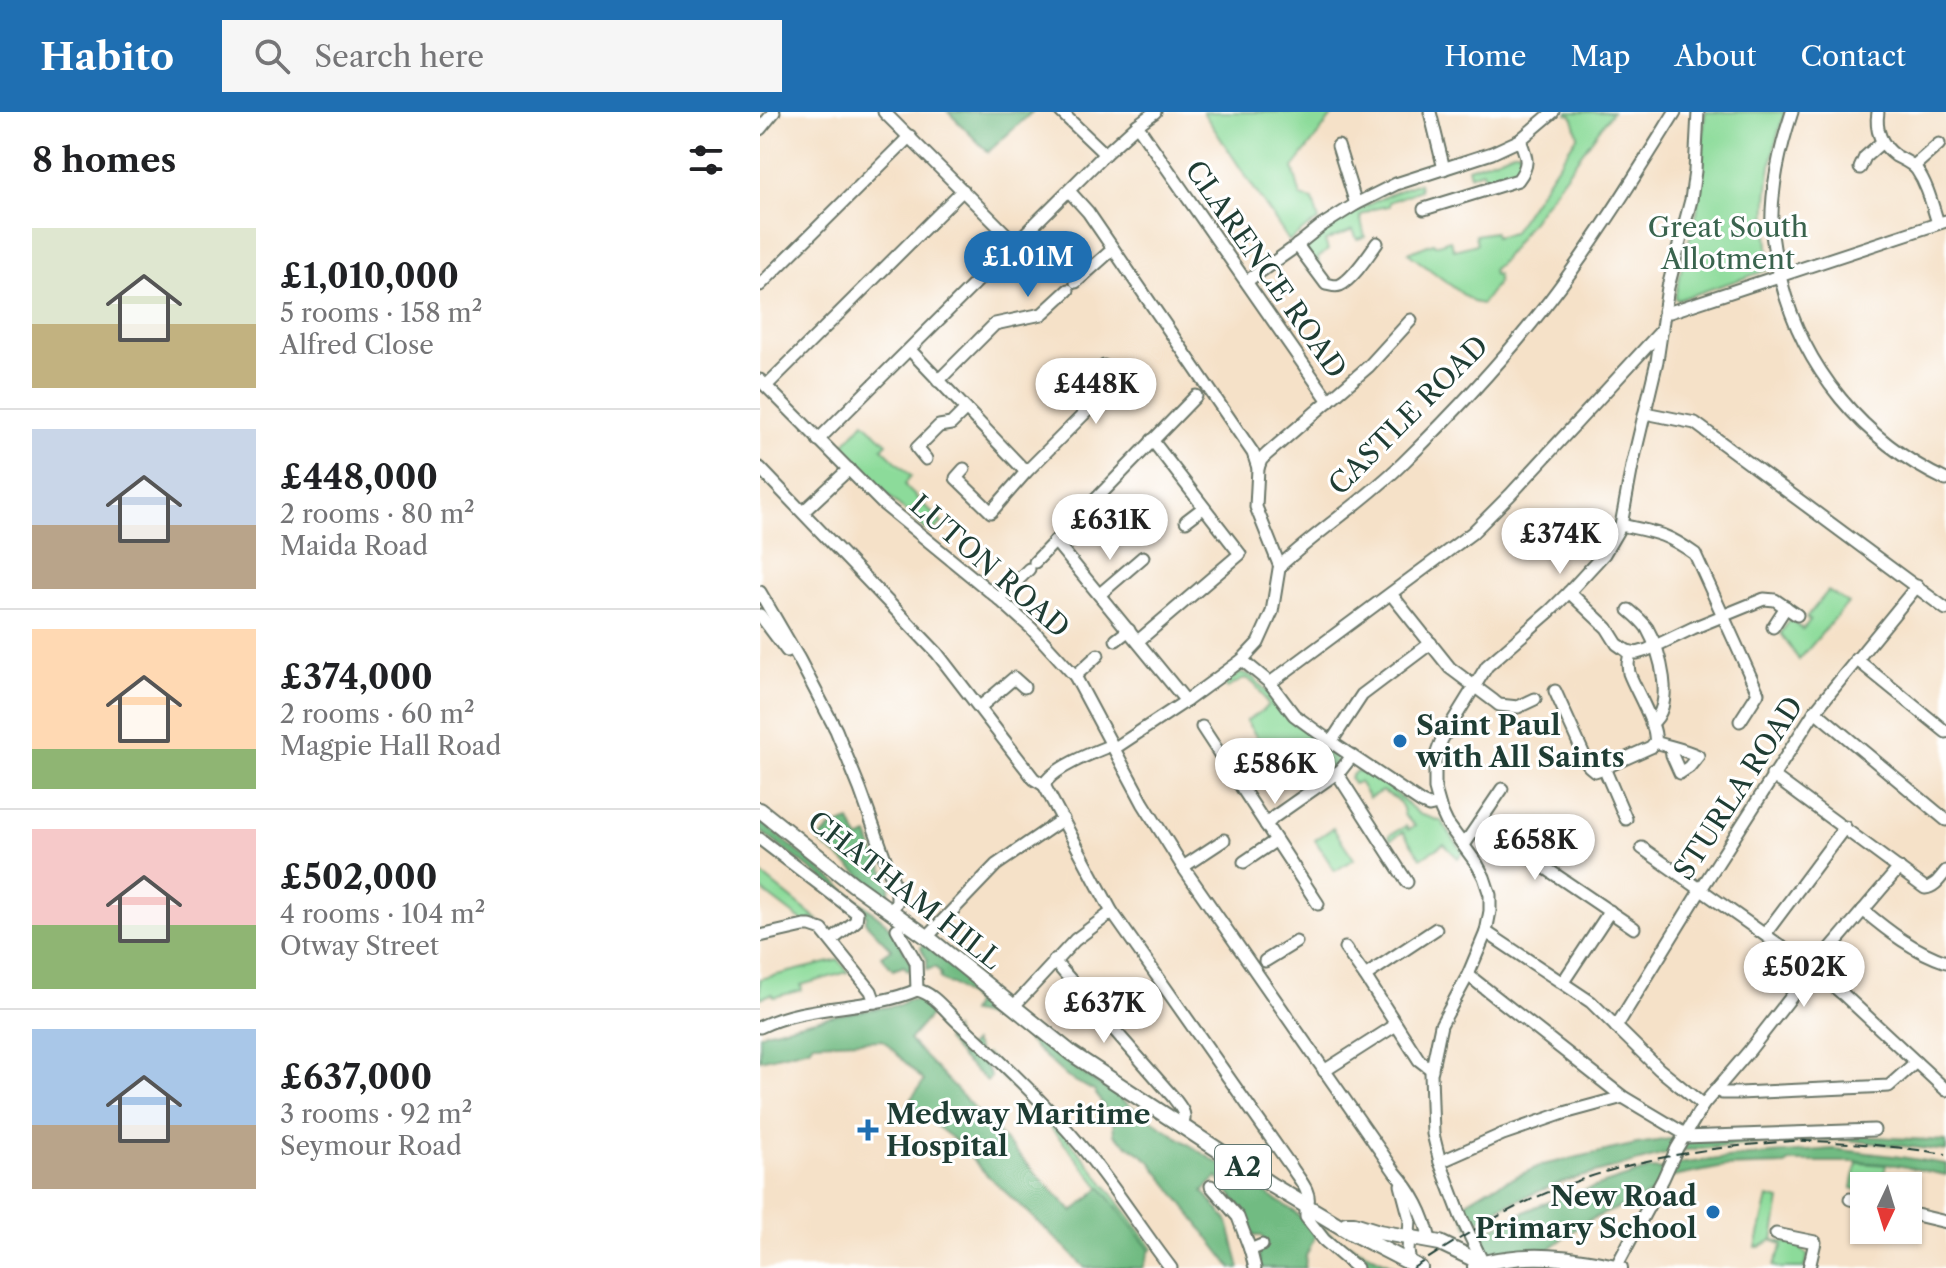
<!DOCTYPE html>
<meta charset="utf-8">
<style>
body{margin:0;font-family:"Libre Caslon Text",serif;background:#f6f6f6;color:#202124;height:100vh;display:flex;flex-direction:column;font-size:30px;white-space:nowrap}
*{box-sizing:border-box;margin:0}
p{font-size:26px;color:#757577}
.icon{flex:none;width:44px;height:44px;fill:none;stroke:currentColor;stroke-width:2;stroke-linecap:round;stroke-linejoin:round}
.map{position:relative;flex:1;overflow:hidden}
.sheet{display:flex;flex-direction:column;background:#fff;width:760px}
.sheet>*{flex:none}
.needle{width:52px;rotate:184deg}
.buttons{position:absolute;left:1090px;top:1060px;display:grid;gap:16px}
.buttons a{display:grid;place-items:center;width:72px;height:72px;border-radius:0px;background:#fff;box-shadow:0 2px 6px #0004;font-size:40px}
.price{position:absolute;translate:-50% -68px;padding:0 18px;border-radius:28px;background:#fff;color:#222;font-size:26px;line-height:52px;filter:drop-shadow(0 2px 4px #0008)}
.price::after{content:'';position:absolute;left:50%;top:48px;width:24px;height:18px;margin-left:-12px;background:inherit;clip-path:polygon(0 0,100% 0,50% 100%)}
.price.current{background:#1f6fb2;color:#fff}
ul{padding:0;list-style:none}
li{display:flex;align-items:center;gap:24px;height:200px;padding:0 32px}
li+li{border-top:2px solid #e0e0e0}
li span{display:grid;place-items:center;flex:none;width:224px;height:160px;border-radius:0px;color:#555}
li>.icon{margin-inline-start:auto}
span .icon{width:96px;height:96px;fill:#fffc;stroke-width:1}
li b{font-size:34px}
h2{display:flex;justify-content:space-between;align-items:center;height:96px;padding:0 32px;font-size:34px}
header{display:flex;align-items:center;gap:48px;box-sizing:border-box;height:112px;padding:0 40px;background:#1f6fb2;color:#fff}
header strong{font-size:38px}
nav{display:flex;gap:44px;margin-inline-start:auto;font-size:28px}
.search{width:560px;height:72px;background:#f6f6f6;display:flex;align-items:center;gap:20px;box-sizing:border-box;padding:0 28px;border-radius:0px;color:#757577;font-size:30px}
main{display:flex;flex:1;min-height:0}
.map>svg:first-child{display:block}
.green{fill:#8cdb9a;stroke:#568c67;stroke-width:2}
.forest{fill:#71bb82;stroke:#487c5b;stroke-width:2}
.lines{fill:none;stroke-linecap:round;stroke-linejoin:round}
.minor-casing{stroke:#6a7668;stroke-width:15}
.major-casing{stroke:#6a7668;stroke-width:18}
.minor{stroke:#fff;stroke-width:11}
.major{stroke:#fff;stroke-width:14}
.rail{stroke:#1f3d34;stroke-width:2;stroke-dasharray:12 6;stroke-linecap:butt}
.poi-dot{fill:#1f6fb2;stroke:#fff;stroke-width:3}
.labels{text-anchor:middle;stroke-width:6;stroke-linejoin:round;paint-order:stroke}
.shield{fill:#fff;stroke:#627771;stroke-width:2}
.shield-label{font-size:26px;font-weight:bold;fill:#1f3d34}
.park-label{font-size:28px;fill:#3a644e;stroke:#fff}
.street-label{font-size:28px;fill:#1f3d34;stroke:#fff}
.poi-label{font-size:28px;font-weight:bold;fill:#1f3d34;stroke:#fff;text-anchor:start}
</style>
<header>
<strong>Habito</strong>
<div class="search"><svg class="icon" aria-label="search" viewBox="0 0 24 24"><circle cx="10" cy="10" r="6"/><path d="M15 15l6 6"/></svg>Search here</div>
<nav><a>Home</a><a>Map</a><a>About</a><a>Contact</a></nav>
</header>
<main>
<section class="sheet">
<h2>8 homes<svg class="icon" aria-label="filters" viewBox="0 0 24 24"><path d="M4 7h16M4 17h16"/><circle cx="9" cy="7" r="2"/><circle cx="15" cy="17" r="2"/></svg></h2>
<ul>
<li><span style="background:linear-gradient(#dfe7d0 60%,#c2b280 0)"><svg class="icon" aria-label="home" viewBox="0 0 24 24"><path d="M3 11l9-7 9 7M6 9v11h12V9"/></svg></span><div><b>£1,010,000</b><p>5 rooms · 158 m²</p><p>Alfred Close</p></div></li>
<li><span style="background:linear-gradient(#c9d6e8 60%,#b9a48a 0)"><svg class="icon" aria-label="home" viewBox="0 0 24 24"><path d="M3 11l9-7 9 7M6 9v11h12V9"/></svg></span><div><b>£448,000</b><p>2 rooms · 80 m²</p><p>Maida Road</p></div></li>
<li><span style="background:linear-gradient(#ffd9b3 75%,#8fb573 0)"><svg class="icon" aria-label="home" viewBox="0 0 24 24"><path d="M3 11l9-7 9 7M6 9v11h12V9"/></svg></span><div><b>£374,000</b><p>2 rooms · 60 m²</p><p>Magpie Hall Road</p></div></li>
<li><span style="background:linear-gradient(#f6c9c9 60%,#8fb573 0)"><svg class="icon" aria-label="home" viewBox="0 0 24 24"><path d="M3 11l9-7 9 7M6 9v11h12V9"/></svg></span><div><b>£502,000</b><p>4 rooms · 104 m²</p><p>Otway Street</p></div></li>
<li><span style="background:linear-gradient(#a9c7e8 60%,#b9a48a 0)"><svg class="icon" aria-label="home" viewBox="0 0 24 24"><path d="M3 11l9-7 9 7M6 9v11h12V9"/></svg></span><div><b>£637,000</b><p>3 rooms · 92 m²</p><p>Seymour Road</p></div></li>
</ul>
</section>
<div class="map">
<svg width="1186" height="1156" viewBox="0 0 1186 1156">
<rect width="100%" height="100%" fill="#fff"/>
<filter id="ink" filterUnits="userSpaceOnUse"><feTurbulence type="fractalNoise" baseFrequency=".0125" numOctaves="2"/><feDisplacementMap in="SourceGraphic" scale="16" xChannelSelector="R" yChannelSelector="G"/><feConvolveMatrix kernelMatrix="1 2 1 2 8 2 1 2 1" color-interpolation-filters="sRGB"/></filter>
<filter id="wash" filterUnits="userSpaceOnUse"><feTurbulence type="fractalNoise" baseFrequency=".006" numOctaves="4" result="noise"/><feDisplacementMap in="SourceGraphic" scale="32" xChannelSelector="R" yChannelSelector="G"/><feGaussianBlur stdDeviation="1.8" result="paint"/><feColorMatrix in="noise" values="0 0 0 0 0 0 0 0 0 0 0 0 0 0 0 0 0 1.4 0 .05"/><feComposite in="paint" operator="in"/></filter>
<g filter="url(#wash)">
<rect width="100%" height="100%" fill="#f5e1c8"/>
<g class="green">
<polygon points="443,0 575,0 533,56 541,85 553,88 559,109 549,114 529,129"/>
<polygon points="808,0 852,0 743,148 732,158 734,163 737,162 738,170 722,192 713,190 648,141 673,131 675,133 690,128 694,138 717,132 715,123 734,120 735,125 752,121 818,23 812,3 807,2"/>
<path d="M945,0h80c-18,51 -23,104 -14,157l-94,31 -2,-3 8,-36 14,-49z"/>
<polygon points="754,39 760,39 763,57 732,65 727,73 723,59 710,63 708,56 738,46"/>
<path d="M659,71l1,7 -31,12v4l-16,3 -13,7 5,21 -8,2 -4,-9 -28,11 3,9 -10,8 1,8 -2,1 -12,-20c37,-29 70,-49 114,-64z"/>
<polygon points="104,310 127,331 122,336 151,364 145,372 146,375 182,411 170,422 79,338"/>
<polygon points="1068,479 1088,491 1039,548 1021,521 1030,507 1043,517 1050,508 1046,506"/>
<path d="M481,561l7,1 7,5 13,14 22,28 47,30 -1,13 -5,5 -15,-24 -12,-6 -32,21 -26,-39 16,-10 6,-6c-6,-11 -11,-22 -23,-27l-18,10 -3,-4z"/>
<polygon points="596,659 609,661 625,671 659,702 681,709 703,740 698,746 684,732 661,746 643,720 630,728 629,723 646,714 648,718 655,714 644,703 643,696 637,687 622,679 609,686 599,670 593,672 590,665"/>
<polygon points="573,716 594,747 575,759 555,728"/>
<polygon points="0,761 58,808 42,809 0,777"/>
<polygon points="79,848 88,860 41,873 42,878 14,885 12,882 0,886 0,867"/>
<path d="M226,941l54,54 50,58 63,83 -3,2c-35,-44 -69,-89 -107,-131 -18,-21 -46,-39 -57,-66z"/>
<polygon points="1097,1051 1126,1053 1121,1074 1104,1074 1104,1079 1092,1076"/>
<polygon points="1008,1085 1020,1088 1013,1128 1038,1133 1048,1144 1044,1156 1020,1156 1013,1154 1023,1133 1012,1128 1000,1135 996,1135"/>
</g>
<g class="forest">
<polygon points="188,0 272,0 228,40"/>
<polygon points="0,709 125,810 137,825 151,852 151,857 148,859 144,854 133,858 121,844 131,837 105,810 107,804 102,796 0,719"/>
<path d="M90,709l8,18 10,-4c3,8 6,18 10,25 8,12 15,22 10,37l-70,-56 12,-13z"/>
<path d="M163,831l87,74 63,50 109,73 113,72 21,22 -10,22 -1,12h-45l-1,-15 6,-6 -3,-11h-8c-8,-24 -21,-40 -37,-59l-14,14 25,31 12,46h-8l-83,-108 -35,-25 -1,-14 -19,-30 -27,-14 -57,-52 -40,-13 4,-8 -1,-3 -21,-17 -5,-1 -7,-5 1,-4 -6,-7 -8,3v-10l-6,-12z"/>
<polygon points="147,888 158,888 174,899 149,928 313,1100 341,1075 390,1138 383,1156 325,1156 306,1136 226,1062 195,1028 147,992 164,969 123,928 53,931 49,936 0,948 0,923 5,920 76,903 139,893"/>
<polygon points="194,917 197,930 206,937 213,930 231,965 227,969 203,948 186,928"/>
<polygon points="1097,1024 1186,1029 1186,1039 1087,1028 1050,1027 916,1039 802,1070 743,1094 708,1115 700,1094 728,1077 782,1053 877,1032 910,1027 922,1029"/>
<polygon points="1073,1037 1134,1044 1186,1052 1186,1063 1136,1053 1094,1050 1030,1050 1025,1053 964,1055 903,1067 896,1080 827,1109 789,1137 739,1141 726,1140 722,1122 777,1094 890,1057 907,1058 909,1053 975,1045"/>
<polygon points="556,1110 574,1125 638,1156 602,1156 559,1119"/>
</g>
</g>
<g filter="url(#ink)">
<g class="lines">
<g class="minor-casing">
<g id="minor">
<polyline points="124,0 255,131"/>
<polyline points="301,0 345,42"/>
<polyline points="670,0 684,57"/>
<path d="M1032,0c-13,39 -22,78 -20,120 1,16 5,32 9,48 22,88 82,161 165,200"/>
<path d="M1118,0c-3,18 3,33 18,44 7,4 16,7 21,14 11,16 15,35 21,53"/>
<polyline points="377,13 569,289"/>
<polyline points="0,17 14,0"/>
<polyline points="578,34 596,92"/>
<polyline points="1154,54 1179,32"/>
<polyline points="1100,56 1105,45 1122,30"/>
<polyline points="309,79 328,100 493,341 498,356 496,395 520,455"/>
<path d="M664,97l94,-29c12,-16 9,-22 2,-40"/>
<path d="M537,133l29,39c6,1 9,3 14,1 13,-6 29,-31 37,-42"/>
<polyline points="487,169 531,138 561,114 596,92 636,72 732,41 760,28 793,0"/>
<polyline points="316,170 353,137"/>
<polyline points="0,173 150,24"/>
<polyline points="904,199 910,200 1186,109"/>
<polyline points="150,238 266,360 231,400 196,366 204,357"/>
<path d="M0,268l122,123 117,96 32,29 44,48 68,127 40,64 212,305c18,21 29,41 35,68"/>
<polyline points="178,269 235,212 282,202 308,178"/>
<polyline points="6,274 203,78"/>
<polyline points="885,301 935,311 1186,497"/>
<polyline points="58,328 345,42 377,13 395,0"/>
<polyline points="166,347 157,336 179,314 191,312 206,297"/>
<polyline points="0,356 177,541 274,667 284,673"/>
<polyline points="498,356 501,348 507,342 609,254 651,208"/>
<polyline points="266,360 326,300 350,273 349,263 344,254"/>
<polyline points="43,400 89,357"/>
<polyline points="426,409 443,396"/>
<path d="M861,413c33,7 45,8 74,29l63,139 -18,28"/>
<polyline points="295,429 426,589"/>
<polyline points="275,450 436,284"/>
<polyline points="0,480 39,547 76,618 100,677 137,780 137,789 132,799"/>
<polyline points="809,480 847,516 857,532 867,539 877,541 887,538 933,516 1004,487 1015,488 1037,503"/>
<polyline points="340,482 383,445"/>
<polyline points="631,482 690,556 734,589 739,593 758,595 775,587"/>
<polyline points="239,487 269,457"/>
<path d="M869,498c6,5 13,11 18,18 13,23 29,77 4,96"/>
<polyline points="0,503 27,539"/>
<polyline points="1013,515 1026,495"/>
<polyline points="356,528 369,518"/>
<polyline points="378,529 480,442 392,328"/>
<polyline points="1096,547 1186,620"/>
<polyline points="482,548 510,571 534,603 571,630 662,691 669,694 678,692"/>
<polyline points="315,564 338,543"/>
<polyline points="510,571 712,421 750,383 902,218"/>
<polyline points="795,579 829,654 835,659 844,656"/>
<polyline points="220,595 254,566 264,575"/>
<polyline points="1055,599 1186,708"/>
<polyline points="442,615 558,792"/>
<polyline points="571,630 602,583 671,531"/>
<path d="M895,630c15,5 29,7 43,14l-9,11 -9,6 -8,-18 -1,-7"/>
<path d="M355,636l71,-47 56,-41 16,-17 14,-31 7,-43 3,-5c39,-36 84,-64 122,-102 51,-50 102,-105 146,-162 46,-60 85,-124 125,-188"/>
<polyline points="577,661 647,770"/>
<path d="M1012,663l153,113c10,-1 15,-10 21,-17"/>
<path d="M284,673l68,127 180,256c6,10 21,25 15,38"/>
<path d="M284,673c8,-17 50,-33 68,-40"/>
<path d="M866,707l-22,-51 47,-21c4,-5 5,-4 4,-12 -1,-14 -20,-46 -26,-62l-1,-9 2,-12"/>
<polyline points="719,711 874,816"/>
<polyline points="506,713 514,705 581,658 592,644"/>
<polyline points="0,727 97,801 96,809 72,828"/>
<polyline points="704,733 742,677"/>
<polyline points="882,736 1053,857 1084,883 1186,978"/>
<polyline points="484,750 515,729"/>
<polyline points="423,755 464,728"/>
<path d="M1103,798c26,22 51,41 83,52"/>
<path d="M137,817l19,33 1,28c17,3 30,23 43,34 42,38 83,77 120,121 33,39 60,83 91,123"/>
<polyline points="726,820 831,890 899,957 943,993"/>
<polyline points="1005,822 1085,715"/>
<polyline points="0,824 44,814 50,814 62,818 111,879 115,890"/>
<polyline points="167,825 236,753 303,707"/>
<polyline points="585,836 605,864 659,948 672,958"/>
<path d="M294,849l119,136c7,10 16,17 8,30"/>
<polyline points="505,849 536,830"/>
<polyline points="708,863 863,985 925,1022"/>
<polyline points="605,864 676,817"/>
<polyline points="803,870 850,799"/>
<polyline points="253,895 315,828 352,800"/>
<path d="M0,915c49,-24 108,-16 157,-37"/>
<polyline points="856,915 941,777 1055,599 1157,474"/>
<polyline points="564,959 636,913"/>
<polyline points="956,977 962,981 979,981 1129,974 1156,950"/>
<polyline points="924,1025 1114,1018"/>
<polyline points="680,1050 743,1022 804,1001 863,985"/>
<polyline points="641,1073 650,1107 648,1139 650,1151"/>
<polyline points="451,1074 478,1105 491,1140 495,1156"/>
<polyline points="1090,1087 1104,1090"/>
<polyline points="546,1093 546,1105 564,1128 597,1156"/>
<polyline points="1148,1101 1186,1110"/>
<polyline points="1016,1122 1055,1130 1049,1156"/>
<polyline points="490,1138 502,1133"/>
<polyline points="723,1151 701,1105 680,1050 673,1022 671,961 681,913 708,863 726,820 730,799 730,783 724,765 717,752 687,711 681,698 675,677 675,646 682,627 727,554 790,499 809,480 844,442 861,413 872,354 897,249 908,175 931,88 935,59 938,0"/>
<polyline points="856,1155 903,1067 917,1036 943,993 989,939 1053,857 1139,756"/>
</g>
</g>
<g class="major-casing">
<g id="major">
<polyline points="0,698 93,772 167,825 311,941 513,1074 590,1120 660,1156"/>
<polyline points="586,1112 594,1112 619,1120 680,1131 722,1151"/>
<path d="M715,1155c9,-5 21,-7 31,-8 39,-6 75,1 114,9"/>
</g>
</g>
<use href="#minor" class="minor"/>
<use href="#major" class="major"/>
<path class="rail" d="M653,1156c44,-28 89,-57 138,-77 66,-27 137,-41 207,-47 16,-1 33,-4 49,-3 46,1 93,6 139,13"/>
</g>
</g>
<g class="poi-dot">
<circle cx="640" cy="629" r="8"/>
<path d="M104 1006h8v8h8v8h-8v8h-8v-8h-8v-8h8z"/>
<circle cx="953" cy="1100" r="8"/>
</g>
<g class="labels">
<rect class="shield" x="455" y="1033" width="56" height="44" rx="6"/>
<g class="shield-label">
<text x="483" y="1064">A2</text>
</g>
<g class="park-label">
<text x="968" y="125">Great South<tspan x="968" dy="32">Allotment</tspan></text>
</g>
<g class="street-label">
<text transform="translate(506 157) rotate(55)" y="10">CLARENCE ROAD</text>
<text transform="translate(648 303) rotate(-45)" y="10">CASTLE ROAD</text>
<text transform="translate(230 454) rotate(41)" y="10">LUTON ROAD</text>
<text transform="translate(978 676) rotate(-57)" y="10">STURLA ROAD</text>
<text transform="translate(145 778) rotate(38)" y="10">CHATHAM HILL</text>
</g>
<g class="poi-label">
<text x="656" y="623">Saint Paul<tspan x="656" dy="32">with All Saints</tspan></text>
<text x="126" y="1012">Medway Maritime<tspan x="126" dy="32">Hospital</tspan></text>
<text x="937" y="1094" text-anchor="end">New Road<tspan x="937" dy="32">Primary School</tspan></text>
</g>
</g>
</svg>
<div class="buttons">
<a><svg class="needle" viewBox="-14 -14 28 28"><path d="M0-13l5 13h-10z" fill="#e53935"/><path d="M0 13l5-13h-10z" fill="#757577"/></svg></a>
</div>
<b class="price current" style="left:268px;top:187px">£1.01M</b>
<b class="price" style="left:336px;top:314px">£448K</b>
<b class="price" style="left:350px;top:450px">£631K</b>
<b class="price" style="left:800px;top:464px">£374K</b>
<b class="price" style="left:515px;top:694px">£586K</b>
<b class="price" style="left:775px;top:770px">£658K</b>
<b class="price" style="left:1044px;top:897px">£502K</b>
<b class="price" style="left:344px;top:933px">£637K</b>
</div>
</main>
